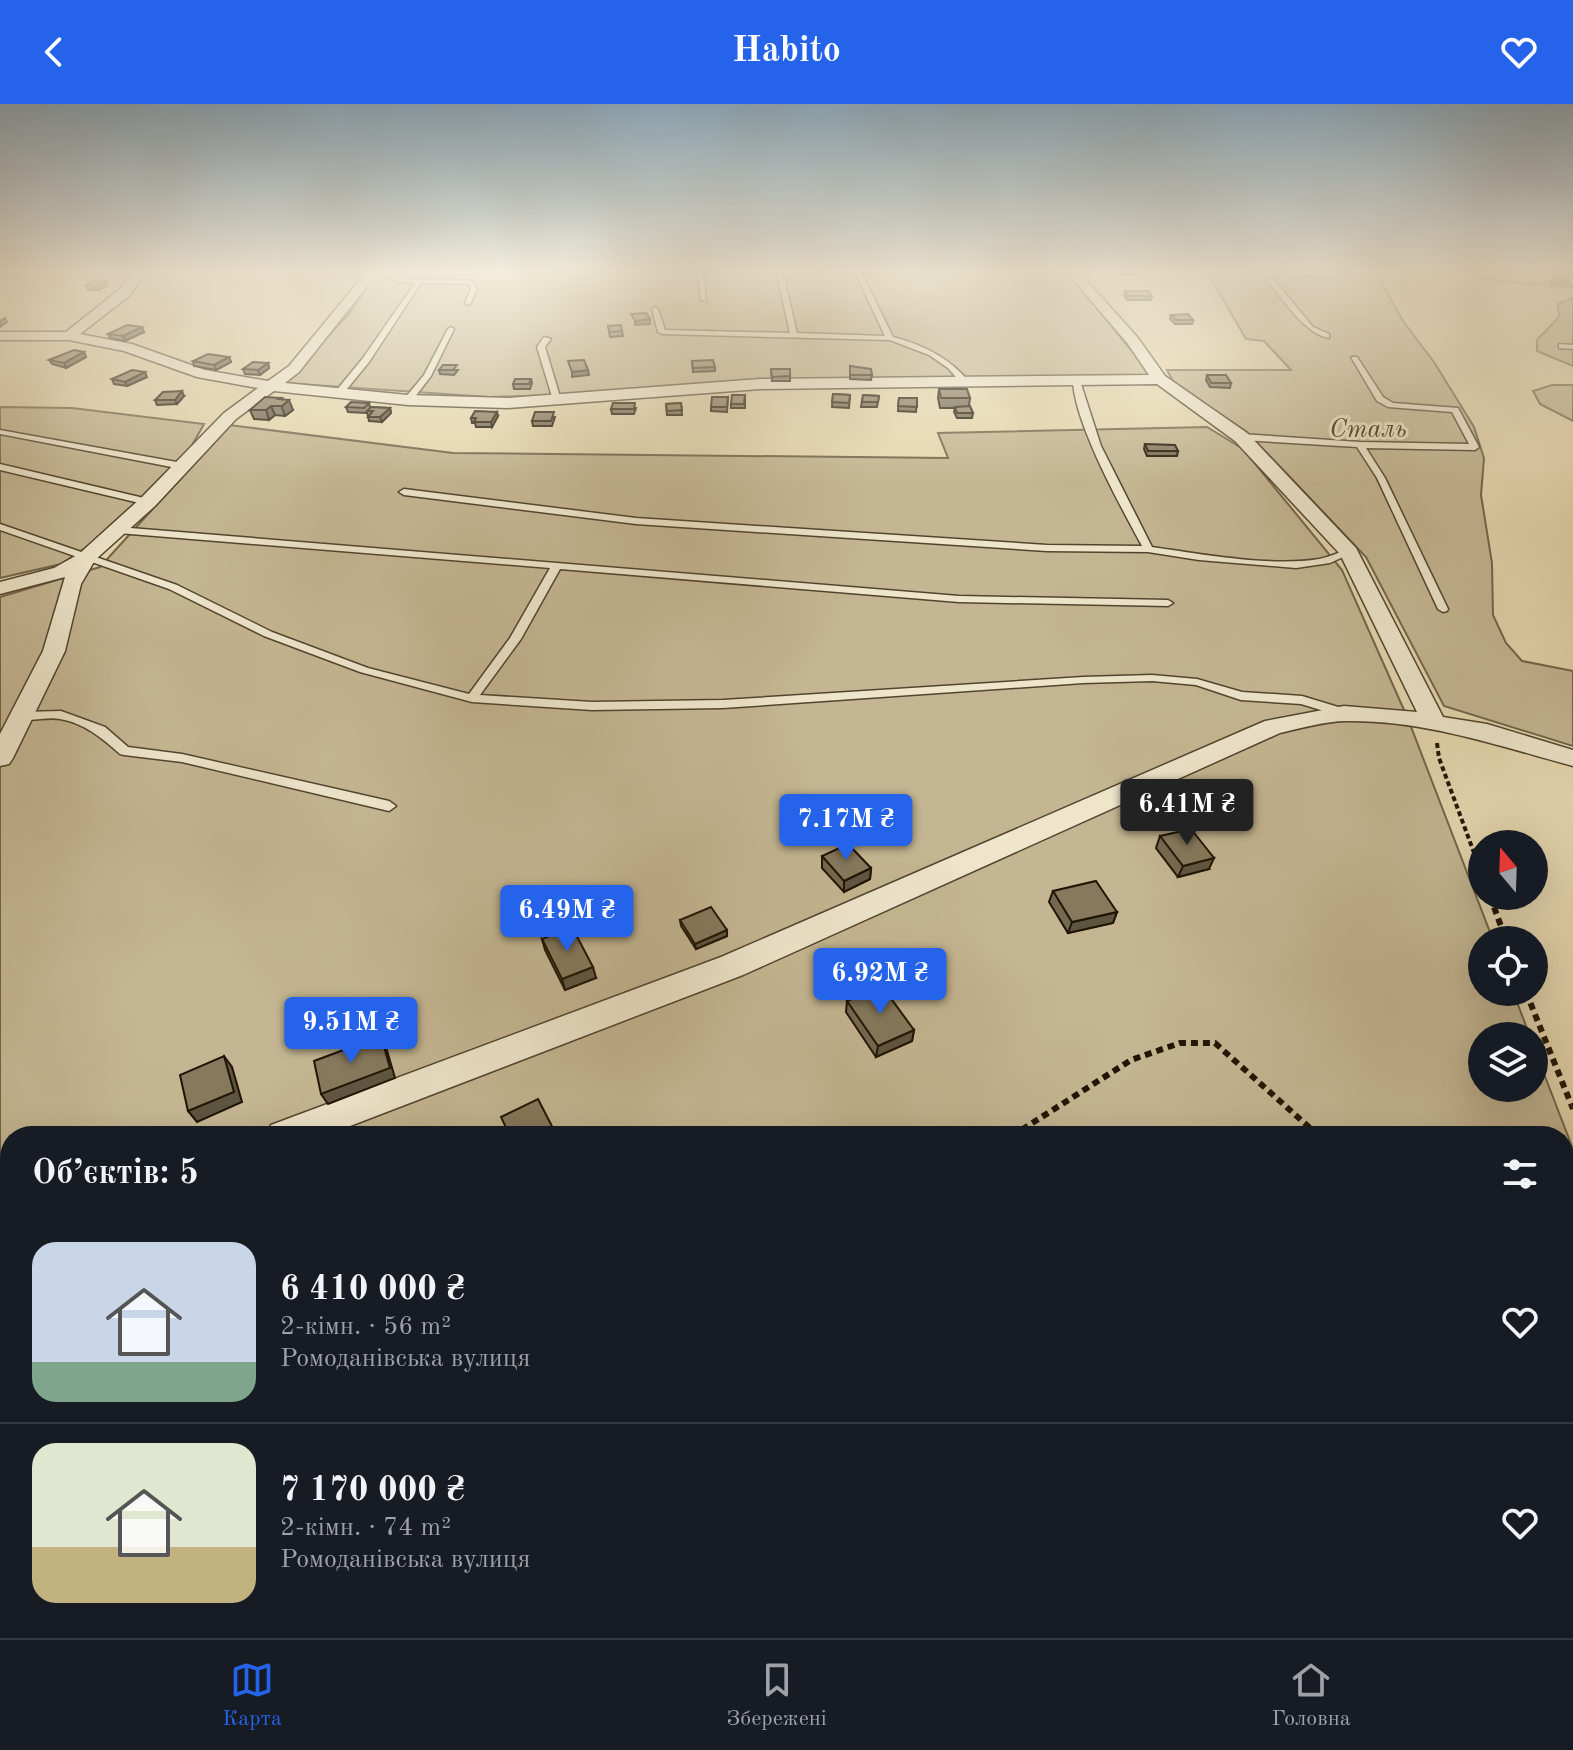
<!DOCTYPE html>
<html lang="uk">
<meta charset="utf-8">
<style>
body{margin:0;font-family:"Old Standard TT",serif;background:#20242c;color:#f1f3f6;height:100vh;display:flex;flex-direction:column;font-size:30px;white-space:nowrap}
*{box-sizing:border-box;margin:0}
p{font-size:26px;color:#9ea1a6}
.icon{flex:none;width:44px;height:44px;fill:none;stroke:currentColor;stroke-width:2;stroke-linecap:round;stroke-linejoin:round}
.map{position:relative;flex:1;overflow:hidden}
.side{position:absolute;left:0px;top:1022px;width:1574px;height:512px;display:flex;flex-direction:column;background:#171b24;border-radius:32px 32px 0 0;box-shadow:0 8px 32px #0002}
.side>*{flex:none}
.needle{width:52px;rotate:341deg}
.tools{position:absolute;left:1468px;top:726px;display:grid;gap:16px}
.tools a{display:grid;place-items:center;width:80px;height:80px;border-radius:50%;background:#171b24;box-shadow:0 8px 32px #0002;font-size:40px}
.price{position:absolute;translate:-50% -68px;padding:0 18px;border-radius:8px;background:#2563eb;color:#fff;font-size:26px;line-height:52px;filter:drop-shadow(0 2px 4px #0008)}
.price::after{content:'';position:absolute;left:50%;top:48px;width:24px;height:18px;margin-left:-12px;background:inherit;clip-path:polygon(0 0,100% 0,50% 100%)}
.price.active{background:#222;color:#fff}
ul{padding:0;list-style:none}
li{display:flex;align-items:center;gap:24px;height:200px;padding:0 32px}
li+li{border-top:2px solid #363941}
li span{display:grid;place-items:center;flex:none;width:224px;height:160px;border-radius:24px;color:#555}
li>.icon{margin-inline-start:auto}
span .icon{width:96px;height:96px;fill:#fffc;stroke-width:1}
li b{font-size:34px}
h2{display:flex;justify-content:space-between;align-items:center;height:96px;padding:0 32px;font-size:34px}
header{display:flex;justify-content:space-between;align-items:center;height:104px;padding:0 32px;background:#2563eb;color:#fff;font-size:36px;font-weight:700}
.dock{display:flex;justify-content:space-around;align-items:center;height:112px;border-top:2px solid #363941;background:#171b24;font-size:22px;color:#9ea1a6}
.dock a{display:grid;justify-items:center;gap:4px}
.dock .active{color:#2563eb}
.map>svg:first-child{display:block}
.green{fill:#c4b692;stroke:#72654b;stroke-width:2;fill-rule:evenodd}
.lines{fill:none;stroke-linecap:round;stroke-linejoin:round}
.service-casing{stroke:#51452f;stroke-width:3}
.minor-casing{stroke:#51452f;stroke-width:3}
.path-far2{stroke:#201404;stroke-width:4;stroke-dasharray:5 3;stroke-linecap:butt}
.path-far1{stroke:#201404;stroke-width:6;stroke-dasharray:7 5;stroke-linecap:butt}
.path{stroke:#201404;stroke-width:7;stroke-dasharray:9 6;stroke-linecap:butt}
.service{fill:#eee5cb;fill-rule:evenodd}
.minor{fill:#eee5cb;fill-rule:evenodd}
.wall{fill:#736850;stroke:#201404;stroke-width:2}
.shaded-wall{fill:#5e5541;stroke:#201404;stroke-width:2}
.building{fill:#86795d;stroke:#201404;stroke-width:2}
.labels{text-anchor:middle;stroke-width:6;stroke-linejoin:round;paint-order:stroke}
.far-park-label{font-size:26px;font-style:italic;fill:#594d36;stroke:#eee5cb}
</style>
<header><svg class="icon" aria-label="back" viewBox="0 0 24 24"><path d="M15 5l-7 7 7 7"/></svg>Habito<svg class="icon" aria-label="heart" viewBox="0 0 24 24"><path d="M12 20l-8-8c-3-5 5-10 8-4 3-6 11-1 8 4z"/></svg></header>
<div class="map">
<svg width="1573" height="1534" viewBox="0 0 1573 1534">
<rect width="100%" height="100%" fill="#e5d7af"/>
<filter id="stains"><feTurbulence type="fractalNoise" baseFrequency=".0025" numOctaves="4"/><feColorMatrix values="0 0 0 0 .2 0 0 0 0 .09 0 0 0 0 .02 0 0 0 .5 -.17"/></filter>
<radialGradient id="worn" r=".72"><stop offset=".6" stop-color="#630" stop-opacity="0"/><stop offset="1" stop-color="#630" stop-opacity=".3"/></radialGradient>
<g class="green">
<polygon points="378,166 1066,166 1153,273 489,293 284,279 349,210"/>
<polygon points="1206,166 1402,166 1379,174 1403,217 1434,258 1474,323 1484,354 1481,391 1492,459 1493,511 1506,539 1522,557 1573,567 1573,642 1444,602 1366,453 1247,328 1174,279 1167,266 1291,266 1264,237 1246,235"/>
<polygon points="1466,166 1573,166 1573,184 1481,175 1467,171"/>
<polygon points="1573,194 1573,262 1537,247 1537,236 1559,213 1558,200"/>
<polygon points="1552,281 1573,281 1573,317 1540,300 1533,287"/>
<polygon points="0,303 72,304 204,320 186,352 106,430 61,460 0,474"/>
<path d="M229,321l224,28 495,5 -10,-25 269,-6 36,22 99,121 66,149 85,221h-11v52h31l17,44h-48v52h52v-40l39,101v489h-1573v-1041l100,-30zM10,1032h1554v492h-1554z"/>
</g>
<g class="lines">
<g class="service-casing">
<g id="service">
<polygon points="372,166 402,175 471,176 477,185 471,199 468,201 465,199 471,185 469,180 421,179 369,258 342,291 336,291 336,287 363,254 415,179 399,178 372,168"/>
<polygon points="697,166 703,166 706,197 701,196"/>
<path d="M776,166h6l15,63 88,3 -31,-66h6l33,67c31,8 57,21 77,46l-7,2 -15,-17 -19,-13 -39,-15 -228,-6 -4,-2 -6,-23 3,-2 3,2 7,21 125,3z"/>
<path d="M1260,166l76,2 9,-2v3l-9,3 -66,-1 43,52 16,7v4c-25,-3 -54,-49 -69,-68z"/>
<polygon points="1545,166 1552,166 1573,176 1573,181"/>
<polygon points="451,223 454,225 431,272 411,298 405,298 405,294 424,271 448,225"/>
<polygon points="544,233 551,235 545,243 561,296 557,298 553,296 537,243"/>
<polygon points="1559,240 1573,241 1573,245 1559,244"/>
<polygon points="1351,253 1357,253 1383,293 1393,299 1458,304 1479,343 1475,346 1366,344 1385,374 1448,505 1447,507 1443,508 1438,505 1377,374 1357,343 1241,336 1237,333 1241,330 1360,338 1469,340 1452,308 1388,303 1377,297"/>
<path d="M1073,275l7,2 21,65 51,101c48,7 119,20 167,12 11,-2 20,-7 30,-10l5,3 -24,11 -34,5 -97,-8 -51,-8 -101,-1 -411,-27 -232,-29 -5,-3 5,-3 232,29 411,27 95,1c-21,-39 -69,-125 -69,-167z"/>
<polygon points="0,326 182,359 186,362 182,365 0,330"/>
<polygon points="0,360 148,395 153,398 148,401 0,366"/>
<polygon points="0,420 177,481 272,528 368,564 469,590 510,534 550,464 118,429 113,426 118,423 959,492 1168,496 1173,499 1168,502 959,498 560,465 521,535 480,591 592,598 723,596 1083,573 1152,571 1197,575 1242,588 1302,592 1348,606 1350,609 1344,613 1301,600 1241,596 1196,581 1152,577 1083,579 723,604 592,606 472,598 360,568 264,532 169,485 0,426"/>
<path d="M61,607l44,16 23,20 54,7 207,47 7,5 -7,5 -207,-49 -58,-7 -4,-1c-18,-16 -36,-31 -60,-35 -15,-3 -32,5 -44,-3l6,-4z"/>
</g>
</g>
<g class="minor-casing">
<g id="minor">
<path d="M136,166h12l-19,26 -49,38 52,10 73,26 63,11 21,-15 79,-96h12l-81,102 -14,11 123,12 99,3 253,-19 389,-4 -21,-31 -63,-74h12l61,68 27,38 82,57 109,115 87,169 44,7 86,26v16c-74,-20 -148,-46 -226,-45 -22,0 -45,7 -67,12l-537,242 -419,161h-58l5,-11 450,-168 544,-236 79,-15 73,6 -77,-158 -105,-113 -78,-57 -397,5 -253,19 -99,-3 -134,-14 -38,28 -81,87 -60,54 -14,24 -16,67 -52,107 -4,6 -9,2v-32l43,-83 22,-74 -65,17v-12l54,-14 25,-14 62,-56 83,-85 34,-25 -61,-11 -73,-26 -55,-11h-69v-8h66l53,-42z"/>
<polygon points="10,1138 10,1176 0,1180 0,1142"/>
</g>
</g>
<polyline class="path-far2" points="1437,639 1439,654 1480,765"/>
<g class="path-far1">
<polyline points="1479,763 1482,770"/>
<polyline points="1490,792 1506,836"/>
<polyline points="1526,888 1573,1005"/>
<polyline points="1012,1032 1131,956 1180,939 1215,939 1319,1032"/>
</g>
<g class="path">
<polyline points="0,1514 10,1508"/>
<polyline points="992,1534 1004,1524"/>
</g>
<use href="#service" class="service"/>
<use href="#minor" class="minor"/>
</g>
<g class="wall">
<polygon points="1112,166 1140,166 1140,170 1117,171"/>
<polygon points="1554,171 1569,177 1566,181 1551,179"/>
<polygon points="86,181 107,181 99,186 88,186"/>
<polygon points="1125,187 1152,192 1151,196 1127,196 1124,191"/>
<polygon points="1171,211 1193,216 1192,220 1175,220 1170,215"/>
<polygon points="608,222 622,227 623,232 610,233"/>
<polygon points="142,223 144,228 125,237 110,234 108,230"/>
<polygon points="84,248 86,253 66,264 52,260 49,256"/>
<polygon points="229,253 231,258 216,266 194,262 193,257"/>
<polygon points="692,257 715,263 715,267 693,268"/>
<polygon points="268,259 269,264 260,271 245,270 243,265"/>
<polygon points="850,262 872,271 871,276 850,275"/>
<polygon points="771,265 790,265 790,277 772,277"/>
<polygon points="439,266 458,266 454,271 440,270"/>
<polygon points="1207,271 1231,279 1230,284 1210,283 1206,276"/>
<polygon points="147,273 127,282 114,280 112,275"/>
<polygon points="531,275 532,279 530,285 514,285 513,280"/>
<polygon points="939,285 970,294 969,302 973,309 972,314 957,314 954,308 955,304 940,304 938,294"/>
<polygon points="833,290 850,291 849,304 832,303"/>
<polygon points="745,291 745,304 731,304 731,300"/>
<polygon points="863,291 879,292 877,303 861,303"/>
<polygon points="184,292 177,300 157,301 155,296"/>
<polygon points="728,293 727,308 711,307 711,303"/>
<polygon points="281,294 293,306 285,312 275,311 269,316 254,315 250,306"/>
<polygon points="899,294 917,294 916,308 898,307"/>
<polygon points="369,299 370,303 390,304 391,309 382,318 369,317 367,308 366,309 348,308 346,303"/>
<polygon points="681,299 682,311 667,311 666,300"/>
<polygon points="636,304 634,310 612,310 611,305"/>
<polygon points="498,312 492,323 476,323 475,319 472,319 471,314"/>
<polygon points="555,313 552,322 533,322 532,317"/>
<polygon points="1145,340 1178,347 1177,352 1147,352 1144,345"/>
<polygon points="1160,732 1209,765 1178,773 1156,744"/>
<polygon points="822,752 871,764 870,775 844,788 822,764"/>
<polygon points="1053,787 1117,808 1113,819 1068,829 1049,798"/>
<polygon points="680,816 727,826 727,832 696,845 681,822"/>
<polygon points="542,835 596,874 565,886 545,846"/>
<polygon points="847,897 914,926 912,937 876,953 846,908"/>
</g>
<g class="shaded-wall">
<polygon points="106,177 107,181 99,186 97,182"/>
<polygon points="5,214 7,218 0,223 0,217"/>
<polygon points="650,215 650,220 635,221 635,217"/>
<polygon points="142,223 144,228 125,237 123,232"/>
<polygon points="84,248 86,253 66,264 64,259"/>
<polygon points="229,253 231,258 216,266 214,261"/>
<polygon points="268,259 269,264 260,271 258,266"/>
<polygon points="588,266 589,271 572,273 572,268"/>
<polygon points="145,268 147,273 127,282 125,278"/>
<polygon points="182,287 184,292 177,300 175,296"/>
<polygon points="281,294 283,301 289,296 293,306 285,312 279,295"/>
<polygon points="271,302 275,311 269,316 266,306"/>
<polygon points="390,304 391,309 382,318 380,313"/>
<polygon points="497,308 498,312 492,323 491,318"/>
<polygon points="1214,754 1209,765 1178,773 1183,762"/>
<polygon points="871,764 870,775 844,788 844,777"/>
<polygon points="1117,808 1113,819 1068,829 1072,818"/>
<polygon points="727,826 727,832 696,845 695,840"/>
<polygon points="593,863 596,874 565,886 562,875"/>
<polygon points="914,926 912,937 876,953 878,942"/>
<polygon points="381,932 386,943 395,974 328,1000 321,990"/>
<polygon points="224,952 232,963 242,998 197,1018 188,1007"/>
</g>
<g class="building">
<polygon points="1554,171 1568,173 1569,177 1553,175"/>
<polygon points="95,176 106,177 97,182 86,181"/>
<polygon points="1125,187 1149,187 1152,192 1128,192"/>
<polygon points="646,209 650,215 635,217 631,210"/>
<polygon points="1188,210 1193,216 1176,216 1171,211"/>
<polygon points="127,221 142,223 123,232 108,230"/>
<polygon points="621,221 622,227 610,228 608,222"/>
<polygon points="74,246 84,248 64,259 49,256"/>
<polygon points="208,250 229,253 214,261 193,257"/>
<polygon points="584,256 588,266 572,268 568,257"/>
<polygon points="713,256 715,263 693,264 692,257"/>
<polygon points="253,258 268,259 258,266 243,265"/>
<polygon points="443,261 457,261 453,266 439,266"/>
<polygon points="850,262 871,265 872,271 850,271"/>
<polygon points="771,265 790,265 790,272 772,273"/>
<polygon points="132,266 145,268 125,278 112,275"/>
<polygon points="1207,271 1226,271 1231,279 1211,279"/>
<polygon points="515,275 531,275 529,280 513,280"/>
<polygon points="939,285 967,285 970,294 941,294"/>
<polygon points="182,287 175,296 155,296 163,288"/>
<polygon points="833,290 850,291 849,299 832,298"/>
<polygon points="732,291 745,291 744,300 731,300"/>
<polygon points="863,291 879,292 878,298 862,298"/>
<polygon points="265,293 281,294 279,295 289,296 282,302 271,302 266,306 250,306"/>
<polygon points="712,293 728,293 727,303 711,303"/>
<polygon points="899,294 917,294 917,303 898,302"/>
<polygon points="351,298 369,299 364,304 346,303"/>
<polygon points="613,299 635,299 634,305 611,305"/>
<polygon points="681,299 682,306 667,307 666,300"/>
<polygon points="970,302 973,309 957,309 955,303"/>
<polygon points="371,303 390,304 380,313 368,313 373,307 367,307"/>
<polygon points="475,307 497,308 491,318 474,318 476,314 471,314"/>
<polygon points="535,308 554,308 551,317 532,317"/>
<polygon points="1145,340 1175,341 1178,347 1148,347"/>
<polygon points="1191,725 1214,754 1183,762 1160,732"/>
<polygon points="848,740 871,764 844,777 822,752"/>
<polygon points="1096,777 1117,808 1072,818 1053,787"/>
<polygon points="711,803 727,826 695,840 680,816"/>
<polygon points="572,823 593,863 562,875 542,835"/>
<polygon points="882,882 914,926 878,942 847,897"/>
<polygon points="381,932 390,964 321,990 314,957"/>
<polygon points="224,952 234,988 188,1007 180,971"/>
<polygon points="538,995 557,1032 510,1032 501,1013"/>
</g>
<linearGradient id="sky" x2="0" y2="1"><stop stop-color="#8ca8ba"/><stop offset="0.44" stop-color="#f3eddb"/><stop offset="1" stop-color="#f3eddb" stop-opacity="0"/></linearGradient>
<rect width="1573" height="380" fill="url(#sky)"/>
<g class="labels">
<g class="far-park-label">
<text x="1368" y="333">Сталь</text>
</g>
</g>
<rect width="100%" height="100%" filter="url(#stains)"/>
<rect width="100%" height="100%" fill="url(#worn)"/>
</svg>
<div class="tools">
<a><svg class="needle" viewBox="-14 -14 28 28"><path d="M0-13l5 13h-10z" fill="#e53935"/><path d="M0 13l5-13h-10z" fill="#9ea1a6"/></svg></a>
<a><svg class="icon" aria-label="locate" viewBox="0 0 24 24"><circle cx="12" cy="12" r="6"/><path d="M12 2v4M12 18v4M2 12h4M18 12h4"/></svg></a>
<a><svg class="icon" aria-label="layers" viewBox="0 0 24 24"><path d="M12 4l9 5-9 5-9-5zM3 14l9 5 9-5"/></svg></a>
</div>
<b class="price active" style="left:1187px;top:743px">6.41M ₴</b>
<b class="price" style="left:846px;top:758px">7.17M ₴</b>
<b class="price" style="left:567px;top:849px">6.49M ₴</b>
<b class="price" style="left:880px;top:912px">6.92M ₴</b>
<b class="price" style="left:351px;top:961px">9.51M ₴</b>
<section class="side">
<h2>Об’єктів: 5<svg class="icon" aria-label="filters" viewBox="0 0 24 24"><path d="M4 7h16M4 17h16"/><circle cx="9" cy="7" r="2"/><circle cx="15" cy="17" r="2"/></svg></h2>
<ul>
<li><span style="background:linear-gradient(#c9d6e8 75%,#7fa58c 0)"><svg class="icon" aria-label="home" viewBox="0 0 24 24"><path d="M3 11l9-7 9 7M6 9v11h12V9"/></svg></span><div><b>6 410 000 ₴</b><p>2-кімн. · 56 m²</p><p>Ромоданівська вулиця</p></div><svg class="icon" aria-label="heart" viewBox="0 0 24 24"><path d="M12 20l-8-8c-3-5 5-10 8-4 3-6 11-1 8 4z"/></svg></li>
<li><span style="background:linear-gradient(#dfe7d0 65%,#c2b280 0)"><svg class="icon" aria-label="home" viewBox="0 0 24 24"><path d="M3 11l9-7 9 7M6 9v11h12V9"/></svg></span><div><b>7 170 000 ₴</b><p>2-кімн. · 74 m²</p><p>Ромоданівська вулиця</p></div><svg class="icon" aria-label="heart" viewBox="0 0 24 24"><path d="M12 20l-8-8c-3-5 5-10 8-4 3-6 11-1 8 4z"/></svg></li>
</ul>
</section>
</div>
<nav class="dock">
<a class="active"><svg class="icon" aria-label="map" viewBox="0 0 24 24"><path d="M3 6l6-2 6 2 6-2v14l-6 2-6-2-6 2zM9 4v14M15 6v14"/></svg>Карта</a>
<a><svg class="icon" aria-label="saved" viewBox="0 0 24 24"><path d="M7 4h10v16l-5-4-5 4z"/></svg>Збережені</a>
<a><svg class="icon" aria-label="home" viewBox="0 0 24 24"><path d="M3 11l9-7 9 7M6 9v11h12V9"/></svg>Головна</a>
</nav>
